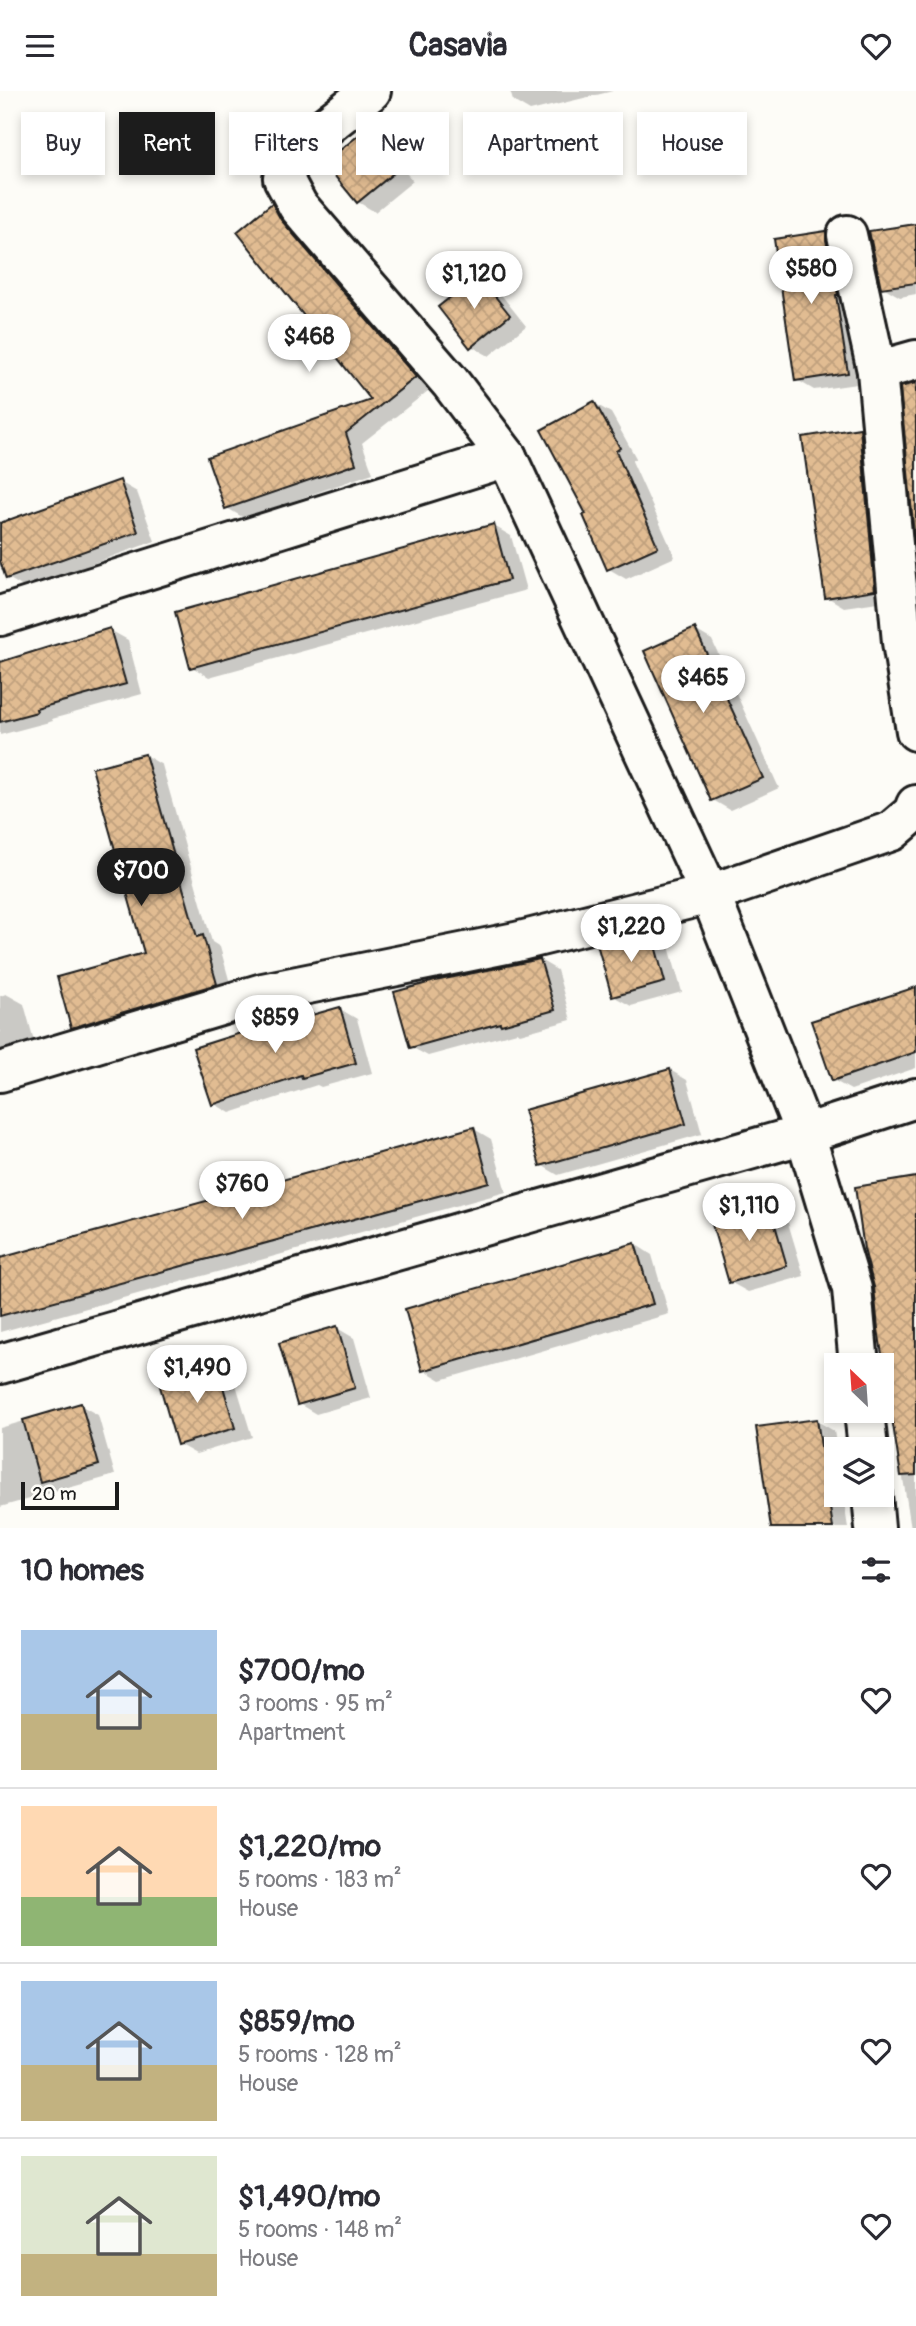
<!DOCTYPE html>
<meta charset="utf-8">
<style>
body{margin:0;font-family:Pangolin,sans-serif;background:#f2f2f3;color:#2b2b33;height:100vh;display:flex;flex-direction:column;font-size:26px;white-space:nowrap}
*{box-sizing:border-box;margin:0}
p{font-size:23px;color:#7c7c81}
.icon{flex:none;width:38px;height:38px;fill:none;stroke:currentColor;stroke-width:2;stroke-linecap:round;stroke-linejoin:round}
.map{position:relative;height:1437px;overflow:hidden}
.details{display:flex;flex-direction:column;background:#fff;flex:1}
.details>*{flex:none}
.banner{position:absolute;left:21px;top:21px;width:875px;height:63px;display:flex;gap:14px}
.needle{width:46px;rotate:335deg}
.fabs{position:absolute;left:824px;top:1262px;display:grid;gap:14px}
.fabs a{display:grid;place-items:center;width:70px;height:70px;border-radius:0px;background:#fff;box-shadow:0 4px 10px #0003;font-size:35px}
.scale{position:absolute;left:21px;bottom:18px;width:98px;box-sizing:border-box;padding-left:7px;border:4px solid #1c1c1c;border-top:0;font-size:19px;line-height:24px;white-space:nowrap;color:#1c1c1c;-webkit-text-stroke:5px #fdfcf7;paint-order:stroke}
.price{position:absolute;translate:-50% -60px;padding:0 16px;border-radius:24px;background:#fff;color:#222;font-size:23px;line-height:46px;filter:drop-shadow(0 2px 4px #0008)}
.price::after{content:'';position:absolute;left:50%;top:42px;width:21px;height:16px;margin-left:-10px;background:inherit;clip-path:polygon(0 0,100% 0,50% 100%)}
.price.active{background:#1c1c1c;color:#fff}
ul{padding:0;list-style:none}
li{display:flex;align-items:center;gap:21px;height:175px;padding:0 21px}
li+li{border-top:2px solid #e1e1e2}
li span{display:grid;place-items:center;flex:none;width:196px;height:140px;border-radius:0px;color:#555}
li>.icon{margin-inline-start:auto}
span .icon{width:84px;height:84px;fill:#fffc;stroke-width:1}
li b{font-size:30px}
h2{display:flex;justify-content:space-between;align-items:center;height:84px;padding:0 21px;font-size:30px}
.chip{padding:0 24px;border-radius:0px;background:#fff;box-shadow:0 4px 10px #0003;font-size:24px;line-height:63px}
.chip.active{background:#1c1c1c;color:#fff}
header{display:flex;justify-content:space-between;align-items:center;height:91px;padding:0 21px;background:#fff;font-size:32px;font-weight:700}
.map>svg:first-child{display:block}
.shadow{fill:#0003}
.building{fill:url(#building-cross-hatch);stroke:#1c1c1c;stroke-width:2}
.lines{fill:none;stroke-linecap:round;stroke-linejoin:round}
.street-casing{stroke:#1c1c1c;stroke-width:44}
.secondary-casing{stroke:#1c1c1c;stroke-width:44}
.street{stroke:#fdfcf7;stroke-width:38}
.secondary{stroke:#fdfcf7;stroke-width:38}
</style>
<header><svg class="icon" aria-label="menu" viewBox="0 0 24 24"><path d="M4 6h16M4 12h16M4 18h16"/></svg>Casavia<svg class="icon" aria-label="heart" viewBox="0 0 24 24"><path d="M12 20l-8-8c-3-5 5-10 8-4 3-6 11-1 8 4z"/></svg></header>
<div class="map">
<svg width="916" height="1437" viewBox="0 0 916 1437">
<defs>
<pattern id="building-cross-hatch" width="8" height="8" patternUnits="userSpaceOnUse" patternTransform="scale(1.75)"><rect width="8" height="8" fill="#e1bc92"/><path d="M0 0l8 8M0 8l8-8" fill="none" stroke="#c0a17d"/></pattern>
</defs>
<rect width="100%" height="100%" fill="#fdfcf7"/>
<filter id="ink" filterUnits="userSpaceOnUse"><feTurbulence type="fractalNoise" baseFrequency=".0143" numOctaves="2"/><feDisplacementMap in="SourceGraphic" scale="14" xChannelSelector="R" yChannelSelector="G"/><feConvolveMatrix kernelMatrix="1 2 1 2 8 2 1 2 1" color-interpolation-filters="sRGB"/></filter>
<g filter="url(#ink)">
<g class="shadow">
<polygon points="510,0 613,0 530,20 513,10"/>
<polygon points="364,42 381,52 413,90 375,121 358,111"/>
<polygon points="272,114 289,124 433,296 362,352 373,382 244,427 227,417 374,310"/>
<polygon points="916,134 916,203 900,206 883,196"/>
<polygon points="826,142 843,152 864,292 814,299 797,289"/>
<polygon points="478,186 495,196 526,235 489,265 471,255"/>
<polygon points="594,312 611,322 636,367 632,370 675,466 626,488 609,478 589,424"/>
<polygon points="860,339 877,349 892,509 844,516 827,506"/>
<polygon points="120,391 137,401 155,450 25,497 8,487 0,465 0,434"/>
<polygon points="494,435 511,445 526,499 209,586 192,576"/>
<polygon points="110,539 128,549 142,603 52,628 53,630 0,644 0,573"/>
<polygon points="695,539 712,549 779,697 730,719 713,709"/>
<polygon points="145,664 162,674 212,851 220,856 233,903 90,946 72,936 146,863"/>
<polygon points="651,842 668,852 682,901 631,915 613,905"/>
<polygon points="540,869 557,879 571,929 520,943 517,941 428,965 411,956"/>
<polygon points="916,897 916,977 851,999 833,989"/>
<polygon points="6,903 24,913 37,961 0,977 0,905"/>
<polygon points="340,918 357,928 372,982 321,996 317,994 230,1022 213,1012 250,943"/>
<polygon points="670,979 687,989 702,1043 558,1084 541,1074"/>
<polygon points="474,1038 491,1048 506,1101 0,1241 0,1168"/>
<polygon points="916,1089 916,1437 911,1437 879,1238 875,1195"/>
<polygon points="769,1115 786,1125 804,1185 748,1201 730,1191"/>
<polygon points="635,1153 652,1164 669,1223 441,1289 424,1279"/>
<polygon points="337,1237 354,1247 371,1307 316,1323 299,1313"/>
<polygon points="217,1277 234,1287 252,1346 196,1363 178,1353"/>
<polygon points="80,1314 98,1324 115,1384 0,1416 0,1337"/>
<polygon points="817,1330 834,1340 837,1358 836,1404 843,1404 848,1437 772,1437"/>
</g>
<g class="building">
<polygon points="364,40 396,80 357,112 324,72"/>
<polygon points="272,112 281,129 416,286 346,342 356,373 225,418 207,366 371,309 237,141"/>
<polygon points="916,133 916,192 881,197 869,140"/>
<polygon points="826,140 826,149 838,204 836,204 848,282 795,290 774,148"/>
<polygon points="478,184 510,224 470,257 438,216"/>
<polygon points="916,292 916,465 900,296"/>
<polygon points="594,310 620,357 616,360 658,456 607,479 583,424 586,423 541,339"/>
<polygon points="860,337 875,499 825,507 802,346"/>
<polygon points="120,389 138,441 6,488 0,470 0,432"/>
<polygon points="494,433 509,489 190,577 175,521"/>
<polygon points="110,537 126,593 36,618 37,621 0,631 0,571"/>
<polygon points="695,537 763,687 711,710 644,560"/>
<polygon points="145,663 197,846 203,844 217,893 71,937 57,886 144,862 92,677"/>
<polygon points="651,840 665,891 612,906 597,853"/>
<polygon points="540,868 555,919 501,934 500,932 410,957 394,901 435,890"/>
<polygon points="916,896 916,961 832,990 811,930"/>
<polygon points="340,916 356,972 302,987 301,984 212,1014 193,957 247,940 248,942"/>
<polygon points="670,978 686,1033 540,1075 524,1019"/>
<polygon points="474,1036 489,1091 0,1225 0,1167"/>
<polygon points="916,1086 916,1384 901,1385 878,1238 874,1196 864,1158 855,1096"/>
<polygon points="769,1113 787,1175 729,1192 711,1130"/>
<polygon points="635,1152 653,1213 422,1280 405,1218"/>
<polygon points="337,1235 355,1297 297,1314 279,1252"/>
<polygon points="217,1275 235,1337 177,1354 159,1292"/>
<polygon points="81,1312 99,1374 40,1391 23,1329"/>
<polygon points="817,1328 833,1437 771,1437 756,1336"/>
</g>
<g class="lines">
<g class="street-casing">
<g id="street">
<polyline points="371,0 298,57 283,87 298,115 450,291 507,366 710,803 805,1043 852,1198 859,1274"/>
<polyline points="847,144 877,280"/>
<polyline points="916,269 877,280 902,551 916,640"/>
<polyline points="0,525 507,366"/>
<polyline points="0,981 263,902 516,851 710,803 892,740 913,722 916,714"/>
<polyline points="864,1320 868,1358"/>
<polyline points="872,1404 875,1437"/>
</g>
</g>
<g class="secondary-casing">
<polyline id="secondary" points="0,1273 805,1043 916,1007"/>
</g>
<use href="#street" class="street"/>
<use href="#secondary" class="secondary"/>
</g>
</g>
</svg>
<div class="fabs">
<a><svg class="needle" viewBox="-14 -14 28 28"><path d="M0-13l5 13h-10z" fill="#e53935"/><path d="M0 13l5-13h-10z" fill="#7c7c81"/></svg></a>
<a><svg class="icon" aria-label="layers" viewBox="0 0 24 24"><path d="M12 4l9 5-9 5-9-5zM3 14l9 5 9-5"/></svg></a>
</div>
<div class="scale">20 m</div>
<b class="price" style="left:811px;top:215px">$580</b>
<b class="price" style="left:474px;top:220px">$1,120</b>
<b class="price" style="left:309px;top:283px">$468</b>
<b class="price" style="left:703px;top:624px">$465</b>
<b class="price active" style="left:141px;top:817px">$700</b>
<b class="price" style="left:631px;top:873px">$1,220</b>
<b class="price" style="left:275px;top:964px">$859</b>
<b class="price" style="left:242px;top:1130px">$760</b>
<b class="price" style="left:749px;top:1152px">$1,110</b>
<b class="price" style="left:197px;top:1314px">$1,490</b>
<div class="banner">
<a class="chip">Buy</a>
<a class="chip active">Rent</a>
<a class="chip">Filters</a>
<a class="chip">New</a>
<a class="chip">Apartment</a>
<a class="chip">House</a>
</div>
</div>
<section class="details">
<h2>10 homes<svg class="icon" aria-label="filters" viewBox="0 0 24 24"><path d="M4 7h16M4 17h16"/><circle cx="9" cy="7" r="2"/><circle cx="15" cy="17" r="2"/></svg></h2>
<ul>
<li><span style="background:linear-gradient(#a9c7e8 60%,#c2b280 0)"><svg class="icon" aria-label="home" viewBox="0 0 24 24"><path d="M3 11l9-7 9 7M6 9v11h12V9"/></svg></span><div><b>$700/mo</b><p>3 rooms · 95 m²</p><p>Apartment</p></div><svg class="icon" aria-label="heart" viewBox="0 0 24 24"><path d="M12 20l-8-8c-3-5 5-10 8-4 3-6 11-1 8 4z"/></svg></li>
<li><span style="background:linear-gradient(#ffd9b3 65%,#8fb573 0)"><svg class="icon" aria-label="home" viewBox="0 0 24 24"><path d="M3 11l9-7 9 7M6 9v11h12V9"/></svg></span><div><b>$1,220/mo</b><p>5 rooms · 183 m²</p><p>House</p></div><svg class="icon" aria-label="heart" viewBox="0 0 24 24"><path d="M12 20l-8-8c-3-5 5-10 8-4 3-6 11-1 8 4z"/></svg></li>
<li><span style="background:linear-gradient(#a9c7e8 60%,#c2b280 0)"><svg class="icon" aria-label="home" viewBox="0 0 24 24"><path d="M3 11l9-7 9 7M6 9v11h12V9"/></svg></span><div><b>$859/mo</b><p>5 rooms · 128 m²</p><p>House</p></div><svg class="icon" aria-label="heart" viewBox="0 0 24 24"><path d="M12 20l-8-8c-3-5 5-10 8-4 3-6 11-1 8 4z"/></svg></li>
<li><span style="background:linear-gradient(#dfe7d0 70%,#c2b280 0)"><svg class="icon" aria-label="home" viewBox="0 0 24 24"><path d="M3 11l9-7 9 7M6 9v11h12V9"/></svg></span><div><b>$1,490/mo</b><p>5 rooms · 148 m²</p><p>House</p></div><svg class="icon" aria-label="heart" viewBox="0 0 24 24"><path d="M12 20l-8-8c-3-5 5-10 8-4 3-6 11-1 8 4z"/></svg></li>
</ul>
</section>
